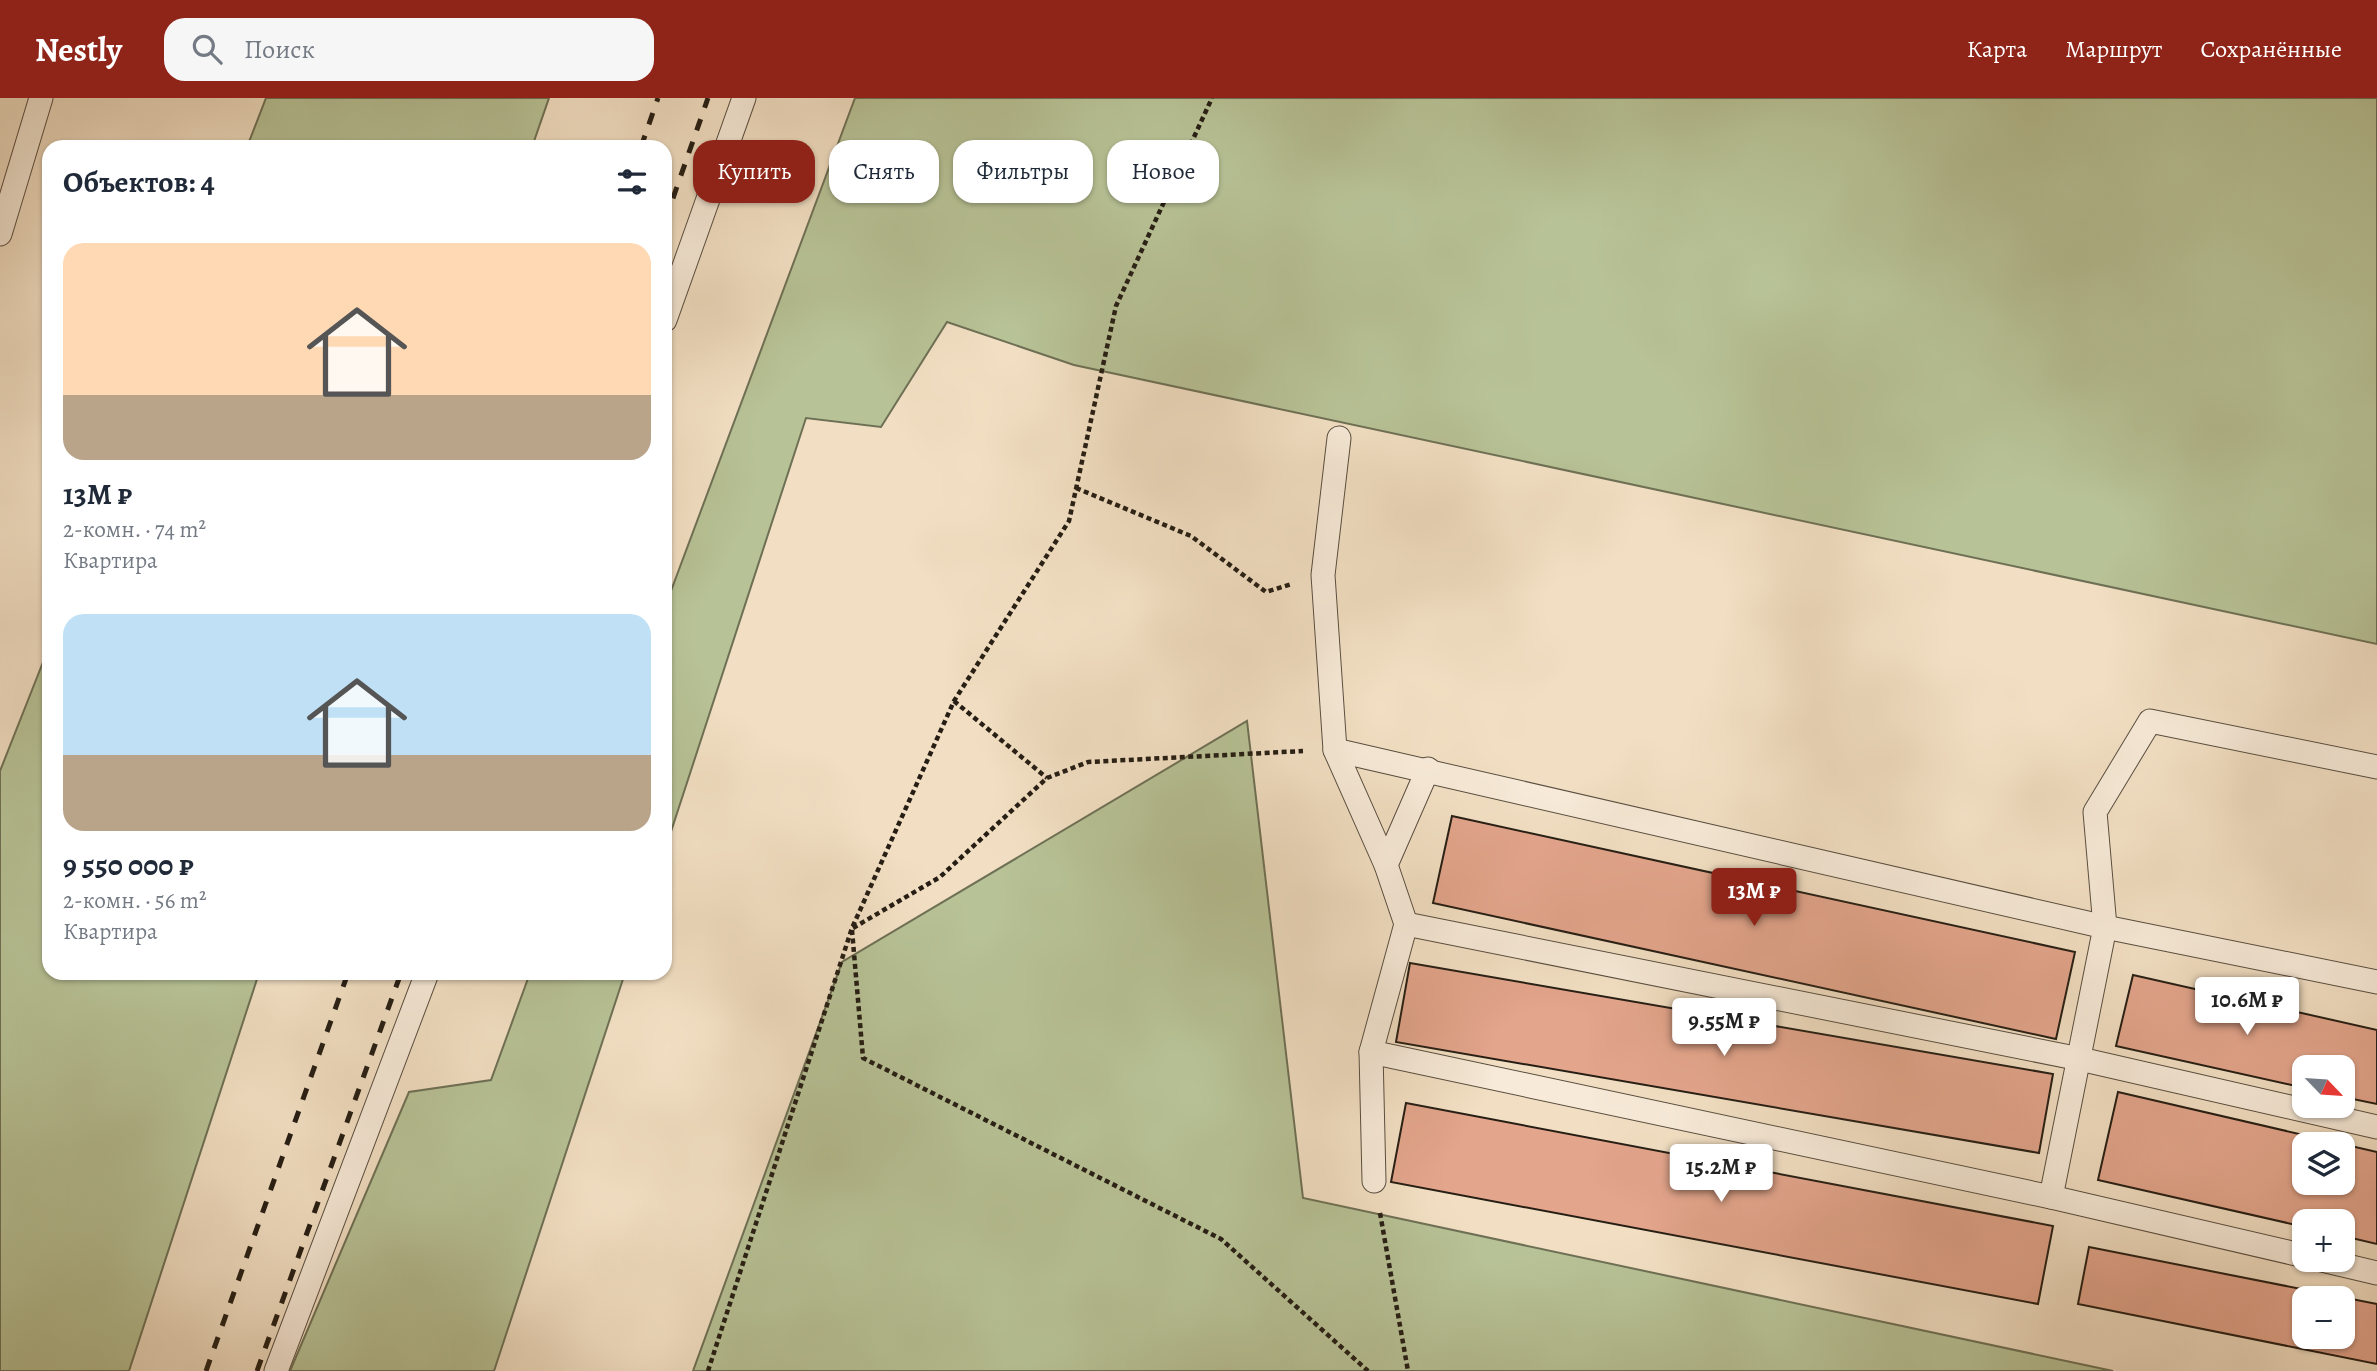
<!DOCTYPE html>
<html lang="ru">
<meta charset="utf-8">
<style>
body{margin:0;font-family:Alegreya,serif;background:#f6f6f7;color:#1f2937;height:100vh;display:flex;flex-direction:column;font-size:26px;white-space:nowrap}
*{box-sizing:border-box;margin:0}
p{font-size:23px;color:#747a83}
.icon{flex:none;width:38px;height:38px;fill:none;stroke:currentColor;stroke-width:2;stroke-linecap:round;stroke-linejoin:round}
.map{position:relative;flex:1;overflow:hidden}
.drawer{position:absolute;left:42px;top:42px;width:630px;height:840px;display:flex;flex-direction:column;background:#fff;border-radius:21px;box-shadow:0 2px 5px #0004}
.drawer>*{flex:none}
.guide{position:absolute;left:693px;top:42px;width:665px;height:63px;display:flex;gap:14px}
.needle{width:46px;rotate:115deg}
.controls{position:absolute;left:2292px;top:957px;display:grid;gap:14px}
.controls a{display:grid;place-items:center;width:63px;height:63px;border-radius:14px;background:#fff;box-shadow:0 2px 5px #0004;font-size:35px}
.price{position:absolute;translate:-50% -60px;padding:0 16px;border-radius:7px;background:#fff;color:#222;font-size:23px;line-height:46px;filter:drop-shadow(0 2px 4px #0008)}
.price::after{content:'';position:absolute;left:50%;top:42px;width:21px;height:16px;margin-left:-10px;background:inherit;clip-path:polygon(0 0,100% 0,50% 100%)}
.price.current{background:#8f2418;color:#fff}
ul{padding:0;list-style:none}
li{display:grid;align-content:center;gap:14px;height:371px;padding:0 21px}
li span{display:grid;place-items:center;height:217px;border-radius:21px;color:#555}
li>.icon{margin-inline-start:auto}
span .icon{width:126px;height:126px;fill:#fffc;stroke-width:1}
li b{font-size:30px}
h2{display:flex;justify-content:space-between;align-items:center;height:84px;padding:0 21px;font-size:30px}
.chip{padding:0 24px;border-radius:21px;background:#fff;box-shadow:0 2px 5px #0004;font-size:24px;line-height:63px}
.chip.current{background:#8f2418;color:#fff}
header{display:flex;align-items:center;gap:42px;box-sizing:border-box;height:98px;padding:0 35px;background:#8f2418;color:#fff}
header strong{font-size:33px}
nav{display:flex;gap:38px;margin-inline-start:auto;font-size:24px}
.search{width:490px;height:63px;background:#f6f6f7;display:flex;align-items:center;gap:18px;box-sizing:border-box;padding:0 24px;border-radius:21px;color:#747a83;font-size:26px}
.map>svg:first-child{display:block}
.green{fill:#b7c296;stroke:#6e7055;stroke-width:2}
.building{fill:#e3a58c;stroke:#261e14;stroke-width:2;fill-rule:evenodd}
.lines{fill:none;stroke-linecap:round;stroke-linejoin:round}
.service-casing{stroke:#594e40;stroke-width:25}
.path{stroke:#261e14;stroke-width:4.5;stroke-dasharray:5 3.5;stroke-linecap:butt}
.service{stroke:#f7ead8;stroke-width:23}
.rail{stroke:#261e14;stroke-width:5;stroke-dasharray:12 12;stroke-linecap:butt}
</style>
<header>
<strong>Nestly</strong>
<div class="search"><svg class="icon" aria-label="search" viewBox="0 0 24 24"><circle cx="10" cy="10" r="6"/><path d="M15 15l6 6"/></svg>Поиск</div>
<nav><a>Карта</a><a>Маршрут</a><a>Сохранённые</a></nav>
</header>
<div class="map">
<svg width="2377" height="1273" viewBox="0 0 2377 1273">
<rect width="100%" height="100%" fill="#f2dfc3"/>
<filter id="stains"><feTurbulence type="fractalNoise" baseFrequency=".00286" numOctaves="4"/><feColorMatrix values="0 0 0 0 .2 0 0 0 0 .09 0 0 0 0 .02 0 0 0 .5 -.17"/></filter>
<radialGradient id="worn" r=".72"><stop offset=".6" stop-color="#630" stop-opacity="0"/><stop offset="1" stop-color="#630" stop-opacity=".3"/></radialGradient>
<g class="green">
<polygon points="266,0 549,0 532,49 247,49"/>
<polygon points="855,0 2377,0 2377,546 1074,267 947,224 881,329 806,320 665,752 665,509"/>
<polygon points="49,549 49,875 259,875 129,1273 0,1273 0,673"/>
<polygon points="1247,623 1303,1100 2113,1273 693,1273 842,864"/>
<polygon points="530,875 625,875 494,1273 290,1273 409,994 491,982"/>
</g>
<g class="building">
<polygon points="1452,718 2075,854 2056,941 1433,805"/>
<polygon points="1410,865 2053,976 2039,1055 1396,944"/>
<polygon points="2133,877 2377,932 2377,1006 2343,999 2343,970 2305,970 2305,990 2116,948"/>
<path d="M2118,994l259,60v92l-34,-8v-14h-38v5l-207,-47zM2305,1046h38v39h-38z"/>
<polygon points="1406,1005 2053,1128 2038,1206 1391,1084"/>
<path d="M2089,1149l288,57v60l-299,-60zM2305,1200h38v39h-38z"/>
</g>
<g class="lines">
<g class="service-casing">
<g id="service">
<polyline points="0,136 41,0"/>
<polyline points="665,222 744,0"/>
<polyline points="1339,340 1323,477 1335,652 1386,767"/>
<polyline points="1335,652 2105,829 2377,884"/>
<polyline points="1406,826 2080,961 2377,1029"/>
<polyline points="1371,954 2051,1099 2305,1158"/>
<polyline points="1374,1083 1371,954 1406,826 1386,767 1428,671"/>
<polyline points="2051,1099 2105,829 2095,714 2150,623 2377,669"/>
<polyline points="2322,1162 2377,1175"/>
<polyline points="276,1273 427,875"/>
</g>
</g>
<g class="path">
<polyline points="1076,390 1191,438 1266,494 1292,486"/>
<polyline points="954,603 1047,680"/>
<polyline points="853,830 940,779 1047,680 1088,664 1303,653"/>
<polyline points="852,832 863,960 1221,1141 1368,1273"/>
<polyline points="1380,1115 1408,1273"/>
<polyline points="708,1273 852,830 954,603 1069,423 1116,208 1212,0"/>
</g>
<use href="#service" class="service"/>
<g class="rail">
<polyline points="641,49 658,0"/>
<polyline points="665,123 708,0"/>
<polyline points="206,1273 348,875"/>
<polyline points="257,1273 401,875"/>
</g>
</g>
<rect width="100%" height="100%" filter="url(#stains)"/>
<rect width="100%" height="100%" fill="url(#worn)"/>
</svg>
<div class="controls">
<a><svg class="needle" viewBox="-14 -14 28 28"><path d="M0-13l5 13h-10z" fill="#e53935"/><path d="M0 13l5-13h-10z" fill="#747a83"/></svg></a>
<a><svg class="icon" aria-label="layers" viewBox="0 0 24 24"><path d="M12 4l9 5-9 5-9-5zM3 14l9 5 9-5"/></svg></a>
<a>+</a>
<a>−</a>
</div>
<b class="price current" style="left:1754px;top:830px">13M ₽</b>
<b class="price" style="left:2247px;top:939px">10.6M ₽</b>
<b class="price" style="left:1724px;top:960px">9.55M ₽</b>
<b class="price" style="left:1721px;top:1106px">15.2M ₽</b>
<div class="guide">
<a class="chip current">Купить</a>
<a class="chip">Снять</a>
<a class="chip">Фильтры</a>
<a class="chip">Новое</a>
</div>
<section class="drawer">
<h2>Объектов: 4<svg class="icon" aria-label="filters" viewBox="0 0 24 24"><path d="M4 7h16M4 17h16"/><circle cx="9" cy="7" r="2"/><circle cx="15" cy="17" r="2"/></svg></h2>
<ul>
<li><span style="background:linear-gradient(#ffd9b3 70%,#b9a48a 0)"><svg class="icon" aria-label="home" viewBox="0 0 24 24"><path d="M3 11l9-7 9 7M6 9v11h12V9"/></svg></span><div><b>13M ₽</b><p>2-комн. · 74 m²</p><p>Квартира</p></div></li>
<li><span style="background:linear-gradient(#bfe0f5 65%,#b9a48a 0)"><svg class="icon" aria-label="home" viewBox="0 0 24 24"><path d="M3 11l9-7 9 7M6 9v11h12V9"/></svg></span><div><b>9 550 000 ₽</b><p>2-комн. · 56 m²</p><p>Квартира</p></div></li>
</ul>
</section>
</div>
